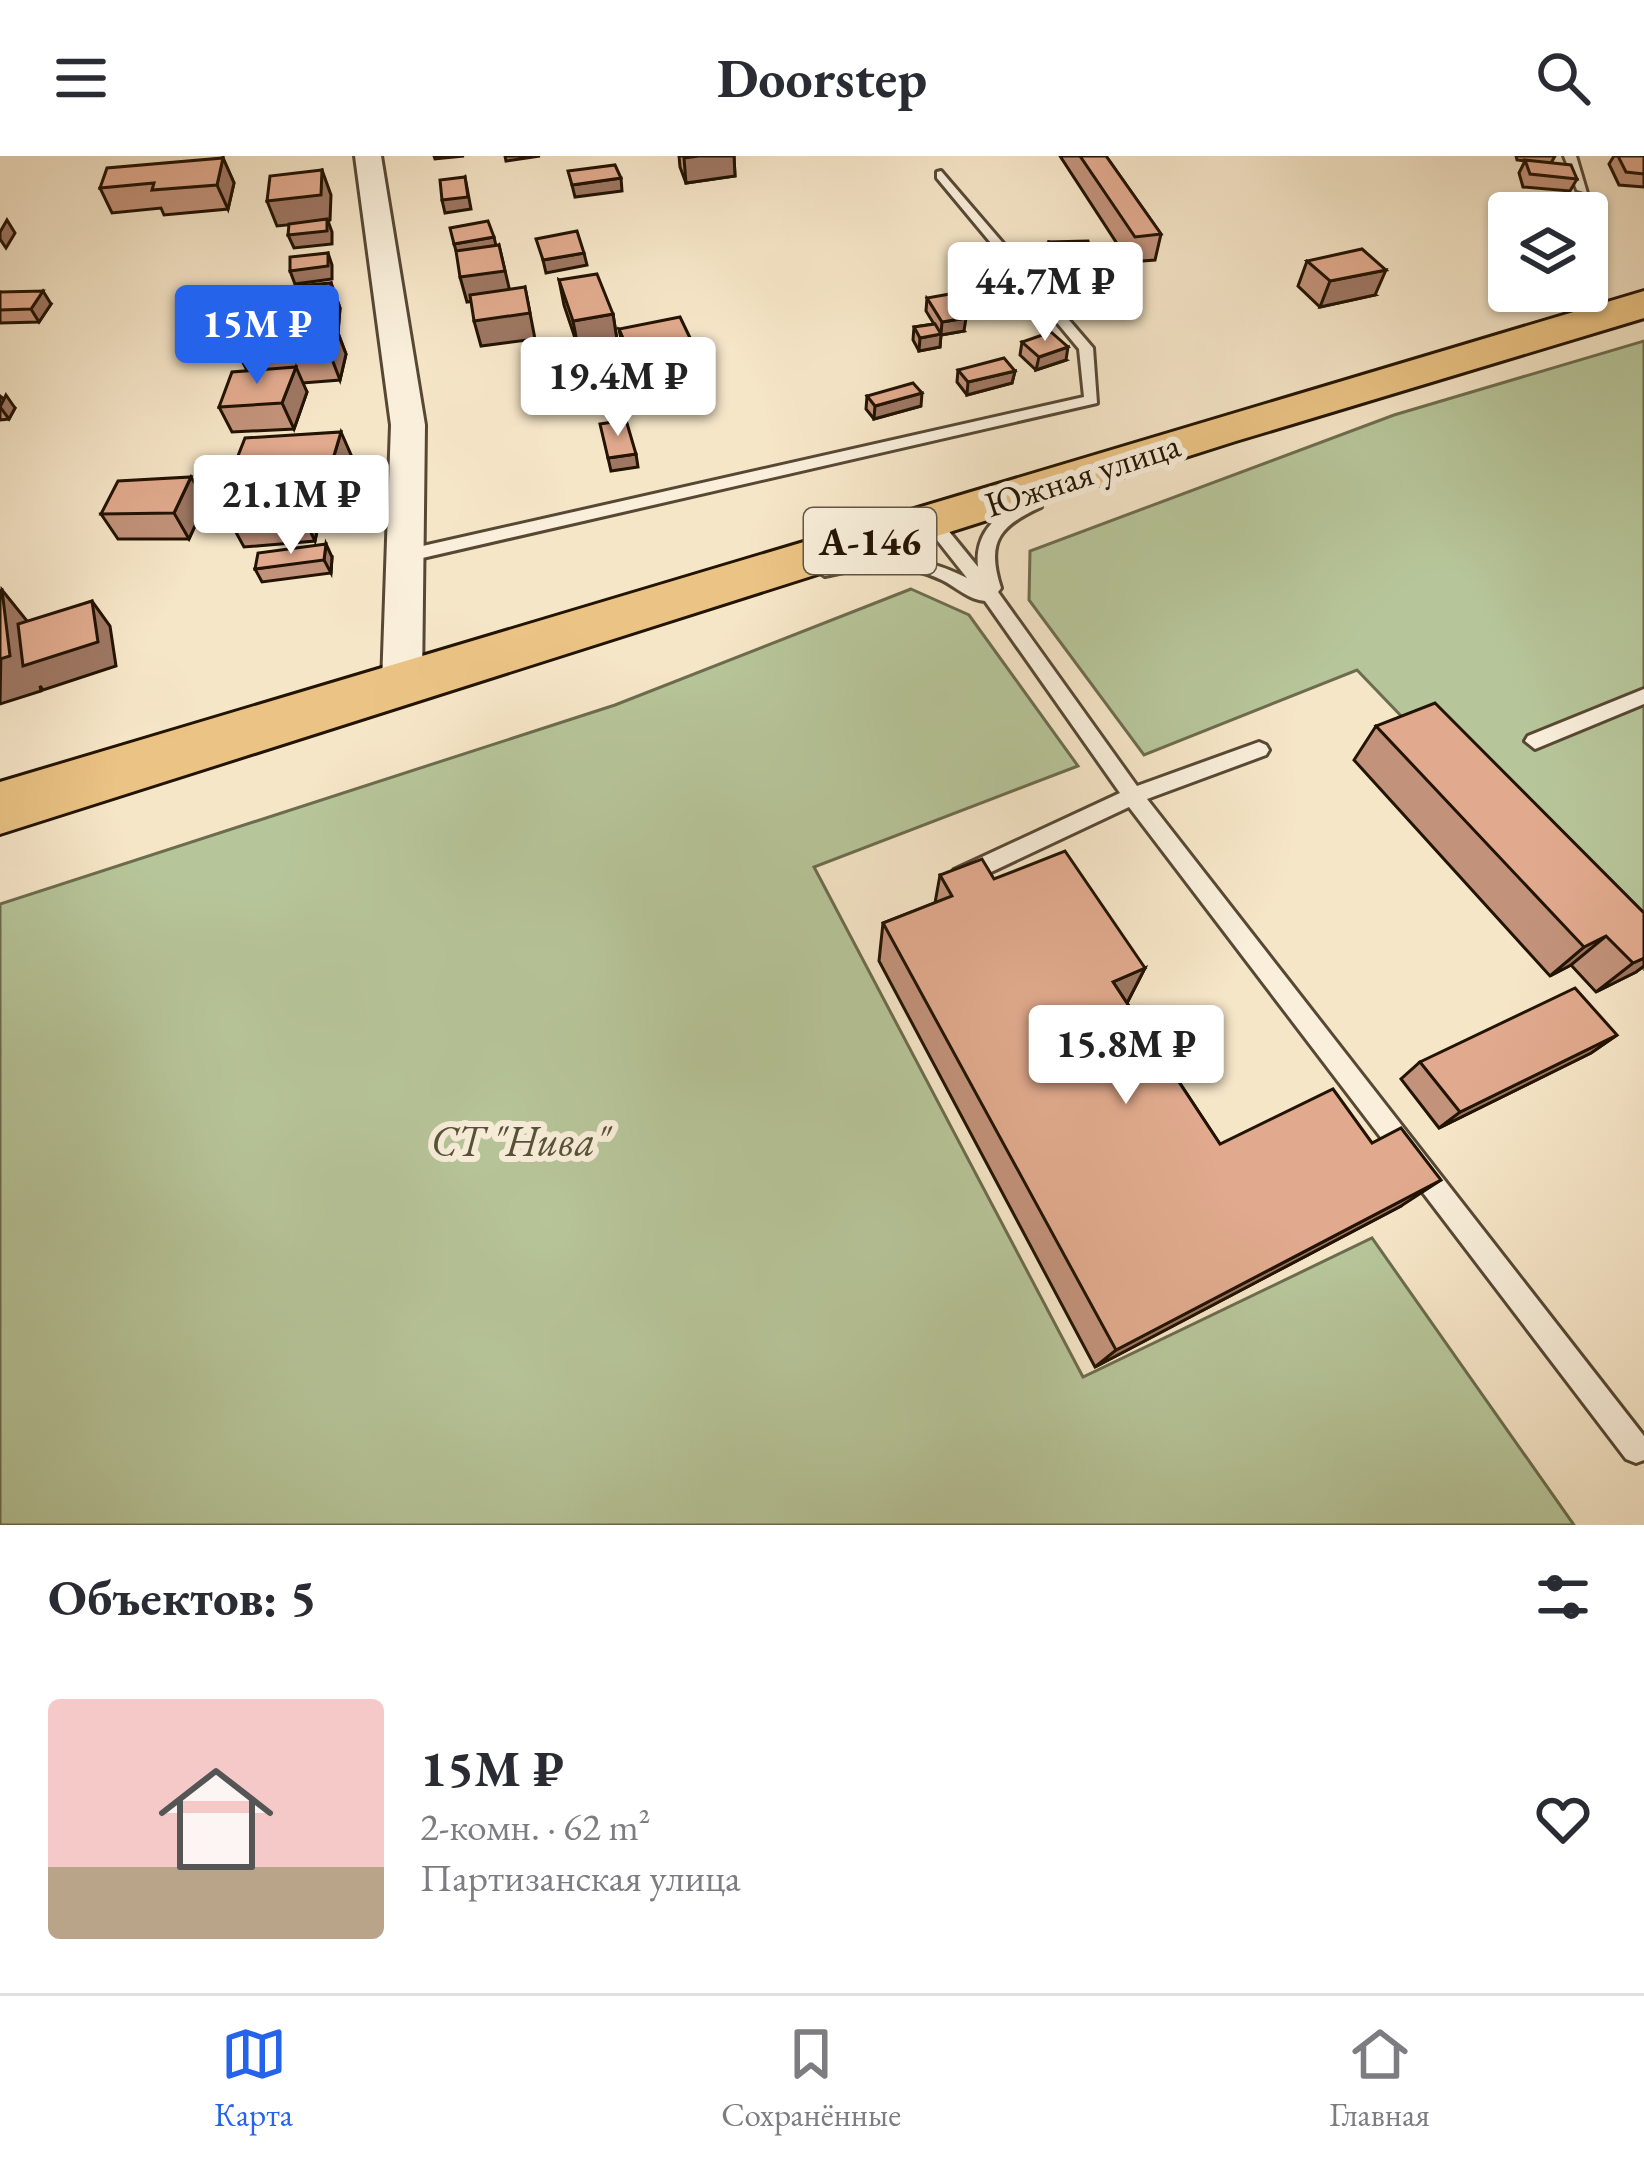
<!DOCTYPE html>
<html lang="ru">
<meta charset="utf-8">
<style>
body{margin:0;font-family:"EB Garamond",serif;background:#f7f7f7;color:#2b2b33;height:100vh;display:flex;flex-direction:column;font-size:45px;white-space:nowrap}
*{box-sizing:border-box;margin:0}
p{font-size:39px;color:#7c7c81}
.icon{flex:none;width:66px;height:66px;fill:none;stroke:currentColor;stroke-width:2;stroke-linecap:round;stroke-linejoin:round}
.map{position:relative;height:1369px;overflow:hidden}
.panel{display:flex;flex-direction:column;background:#fff;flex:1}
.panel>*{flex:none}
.fabs{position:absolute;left:1488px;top:36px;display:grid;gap:24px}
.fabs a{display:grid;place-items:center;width:120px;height:120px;border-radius:12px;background:#fff;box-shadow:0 3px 9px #0004;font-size:60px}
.price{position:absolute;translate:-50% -102px;padding:0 27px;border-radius:12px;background:#fff;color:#222;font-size:39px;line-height:78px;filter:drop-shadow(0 3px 6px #0008)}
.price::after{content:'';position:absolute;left:50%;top:72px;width:36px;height:27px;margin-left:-18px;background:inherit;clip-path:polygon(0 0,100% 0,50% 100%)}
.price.active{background:#2563eb;color:#fff}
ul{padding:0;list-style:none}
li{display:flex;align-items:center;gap:36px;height:300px;padding:0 48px}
li span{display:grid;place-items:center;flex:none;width:336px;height:240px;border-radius:12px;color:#555}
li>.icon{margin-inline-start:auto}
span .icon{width:144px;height:144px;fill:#fffc;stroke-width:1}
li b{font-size:51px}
h2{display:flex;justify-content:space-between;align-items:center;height:144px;padding:0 48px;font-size:51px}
header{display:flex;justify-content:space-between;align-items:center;height:156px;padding:0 48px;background:#fff;font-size:54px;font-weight:700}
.menu{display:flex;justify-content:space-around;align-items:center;height:168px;border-top:3px solid #e1e1e2;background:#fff;font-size:33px;color:#7c7c81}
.menu a{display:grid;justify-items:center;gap:6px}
.menu .active{color:#2563eb}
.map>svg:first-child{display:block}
.green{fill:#b7c69a;stroke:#6c6c4e;stroke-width:3}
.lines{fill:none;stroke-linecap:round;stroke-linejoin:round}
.lane-casing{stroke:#574834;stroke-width:6}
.street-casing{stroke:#574834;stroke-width:6}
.highway-casing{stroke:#221302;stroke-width:6}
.lane{fill:#f9efdb;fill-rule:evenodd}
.street{fill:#f9efdb;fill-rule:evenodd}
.highway{fill:#ebc384;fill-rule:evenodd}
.wall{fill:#c2927a;stroke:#221302;stroke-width:3}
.shaded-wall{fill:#9e7763;stroke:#221302;stroke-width:3}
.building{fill:#e1aa8e;stroke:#221302;stroke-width:3}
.labels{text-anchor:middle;stroke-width:12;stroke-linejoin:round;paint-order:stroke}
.far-street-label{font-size:36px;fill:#221302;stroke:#f9efdb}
.shield{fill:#f9efdb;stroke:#625543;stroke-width:3}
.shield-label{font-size:39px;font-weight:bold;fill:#221302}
.park-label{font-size:42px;font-style:italic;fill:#565237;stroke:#f9efdb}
</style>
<header><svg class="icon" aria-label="menu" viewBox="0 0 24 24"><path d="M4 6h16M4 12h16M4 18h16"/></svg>Doorstep<svg class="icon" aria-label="search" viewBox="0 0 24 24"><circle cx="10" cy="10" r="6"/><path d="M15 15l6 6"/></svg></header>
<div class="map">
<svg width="1644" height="1369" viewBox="0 0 1644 1369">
<rect width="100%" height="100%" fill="#f6e6c8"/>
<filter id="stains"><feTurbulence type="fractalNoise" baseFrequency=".00167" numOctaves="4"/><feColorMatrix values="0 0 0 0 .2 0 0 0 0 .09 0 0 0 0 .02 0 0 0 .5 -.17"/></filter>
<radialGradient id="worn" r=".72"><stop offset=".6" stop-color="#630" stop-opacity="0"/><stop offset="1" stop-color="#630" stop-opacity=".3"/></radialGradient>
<g class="green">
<polygon points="1644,185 1644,813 1357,514 1144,599 1029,444 1030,395 1394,259"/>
<polygon points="911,433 969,459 1078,610 814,711 1083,1221 1372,1082 1574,1369 0,1369 0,748 615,549"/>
</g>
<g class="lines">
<g class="lane-casing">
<g id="lane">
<polygon points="1564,0 1576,0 1587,37 1577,34"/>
<polygon points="941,15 1093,192 1097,247 405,406 399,404 399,396 405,394 1084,241 1079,193 937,22 937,16"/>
<path d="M1035,342l6,1v8c-42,19 -55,35 -40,81l-3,4 139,194 122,-44 7,3 3,5 -3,5 -119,44 497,637v24l-8,3 -10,-4 -497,-652 -159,75 -8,3 -8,-3 -3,-6 3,-6 166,-77 -135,-192c-16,-1 -29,-14 -43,-21 -38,-18 -77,-13 -117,-4l-9,-6 3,-4c52,-14 99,-13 148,12l-41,-52v-8h12l40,49c-4,-38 24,-58 57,-69z"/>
<polygon points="1644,533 1644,548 1535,593 1525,585 1528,580"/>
</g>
</g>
<g class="street-casing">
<polygon id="street" points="355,0 381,0 425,269 422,528 416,539 402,543 388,539 382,528 391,269"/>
</g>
<g class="highway-casing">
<polygon id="highway" points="1644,135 1644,162 1236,285 0,678 0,626"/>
</g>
<use href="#lane" class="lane"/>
<use href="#street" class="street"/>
<use href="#highway" class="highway"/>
</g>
<g class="wall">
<polygon points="679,0 734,0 735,20 686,27 680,11"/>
<polygon points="1060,0 1106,0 1161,78 1155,104 1129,106"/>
<polygon points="1516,0 1555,0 1551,7 1577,23 1570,35 1523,31 1519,17 1525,5 1517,4"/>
<polygon points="1614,0 1644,0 1644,31 1619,29 1609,8"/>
<polygon points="223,2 234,27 228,53 164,59 161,52 112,57 100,32"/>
<polygon points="1049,86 1091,98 1089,111 1051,111 1047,98"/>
<polygon points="1307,105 1375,139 1320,151 1298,130"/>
<polygon points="559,124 613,158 617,184 578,191 564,149"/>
<polygon points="331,127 340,152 338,177 346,198 340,224 302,227 307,236 294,273 232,276 219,251 247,214 242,205 288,174 282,159"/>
<polygon points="0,136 51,148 39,166 0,167"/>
<polygon points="927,142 964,175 941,179 940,191 919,195 913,184 914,171 934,168 926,155"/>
<polygon points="619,173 705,213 707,238 646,251 624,198"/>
<polygon points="1022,186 1066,204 1036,214 1020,199"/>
<polygon points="958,214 1015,215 1012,227 967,239 957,226"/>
<polygon points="0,240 15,252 9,263 0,264"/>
<polygon points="867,240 921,250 874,263 866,253"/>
<polygon points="352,301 344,328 316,330 323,345 315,385 244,391 232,369 231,373 205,375 198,363 189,383 118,383 101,358 230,342 234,349 242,325 234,310"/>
<polygon points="332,401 331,417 262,426 255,413"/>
<polygon points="1376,570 1644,757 1644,810 1636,816 1596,836 1571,809 1550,820 1354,604"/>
<polygon points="940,719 994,723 1145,812 1127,847 1220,988 1372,987 1401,1050 1095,1211 879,805 883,767 935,747"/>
<polygon points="1617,879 1591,897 1439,972 1401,923 1420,906"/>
</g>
<g class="shaded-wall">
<polygon points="434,0 464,0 435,3"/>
<polygon points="505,0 540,0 506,5"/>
<polygon points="699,0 734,0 735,20 686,27 684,2"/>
<polygon points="223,2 234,27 228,53 217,29"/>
<polygon points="322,14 331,39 330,64 328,65 332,76 332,88 294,92 288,79 327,65 277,70 267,45"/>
<polygon points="465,21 471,53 445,57 442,44"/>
<polygon points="621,22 622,35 575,41 572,29"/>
<polygon points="7,64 15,77 6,92 0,83 0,76"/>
<polygon points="494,81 497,94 458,101 454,88"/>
<polygon points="499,89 511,140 467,146 460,121"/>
<polygon points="328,97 332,109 332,123 295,128 290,115"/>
<polygon points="584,97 587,109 546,117 543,104"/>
<polygon points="1386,114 1375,139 1320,151 1330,125"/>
<polygon points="331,127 340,152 338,177 346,198 340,224 330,198 335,174 328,154"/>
<polygon points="525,131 535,183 481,190 474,165"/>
<polygon points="43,135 51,148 39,166 31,153"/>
<polygon points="613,158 617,184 578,191 573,165"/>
<polygon points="966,162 964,175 941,179 940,191 919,195 920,182 941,178 942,166"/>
<polygon points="1068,191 1066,204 1036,214 1039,201"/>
<polygon points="296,211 307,236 294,273 282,247"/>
<polygon points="705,213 707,238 646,251 642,225"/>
<polygon points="1015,215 1012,227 967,239 968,226"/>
<polygon points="922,237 921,250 874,263 875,250"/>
<polygon points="6,239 15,252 9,263 0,251"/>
<polygon points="341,276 352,301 344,328 333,303"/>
<polygon points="636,298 638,311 611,315 608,302"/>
<polygon points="311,319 323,345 315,385 303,360"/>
<polygon points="191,321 206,346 189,383 174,357"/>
<polygon points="230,342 237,354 230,365 232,369 231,373 224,360"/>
<polygon points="326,388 332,401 331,417 324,404"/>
<polygon points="2,434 31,470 92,445 110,470 116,510 43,534 40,530 41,535 0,548"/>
<polygon points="1606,780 1571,809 1550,820 1584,791"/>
<polygon points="1644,802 1644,810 1636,816 1596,836 1633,807"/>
<polygon points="1145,812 1127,847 1113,826"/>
<polygon points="1617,879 1591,897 1439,972 1460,956"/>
<polygon points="1441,1024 1401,1050 1095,1211 1116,1194"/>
</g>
<g class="building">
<polygon points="1080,0 1106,0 1161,78 1135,81"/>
<polygon points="1618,0 1644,0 1644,18 1626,16"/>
<polygon points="223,2 217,29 152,34 154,27 100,32 107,12"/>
<polygon points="1525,4 1571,9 1577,23 1530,18"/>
<polygon points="615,9 621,22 572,29 568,15"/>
<polygon points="322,14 321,39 267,45 270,20"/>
<polygon points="465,21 468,41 442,44 440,24"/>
<polygon points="327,63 327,75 288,79 289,68"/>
<polygon points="488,65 494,81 454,88 450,72"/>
<polygon points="577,75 584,97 543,104 536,83"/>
<polygon points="1088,85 1091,98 1053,99 1049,86"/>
<polygon points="499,89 505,115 460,121 456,95"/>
<polygon points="1362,93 1386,114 1330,125 1307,105"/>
<polygon points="328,97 328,110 290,115 290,101"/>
<polygon points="597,118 613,158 573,165 559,124"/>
<polygon points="331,127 328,154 282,159 287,131"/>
<polygon points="525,131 530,157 474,165 470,139"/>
<polygon points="43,135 31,153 0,154 0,136"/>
<polygon points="950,138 966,162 942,166 927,142"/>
<polygon points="680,161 705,213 642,225 619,173"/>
<polygon points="935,168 941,178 920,182 914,171"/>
<polygon points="336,172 330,198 242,205 251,176"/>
<polygon points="1051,176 1068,191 1039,201 1022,186"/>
<polygon points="1004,202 1015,215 968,226 958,214"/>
<polygon points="296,211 282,247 219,251 232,216"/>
<polygon points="913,227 922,237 875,250 867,240"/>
<polygon points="626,264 636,298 608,302 600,268"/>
<polygon points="341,276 333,303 234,310 245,282"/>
<polygon points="311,319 303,360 230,365 241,325"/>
<polygon points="191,321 174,357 101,358 118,325"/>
<polygon points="230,342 224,360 198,362 204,343"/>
<polygon points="326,388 324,404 255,413 258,397"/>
<polygon points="2,434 10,500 0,503 0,435"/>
<polygon points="92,445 98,486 23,510 18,468"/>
<polygon points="1435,547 1644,757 1644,802 1633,807 1606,780 1584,791 1376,570"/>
<polygon points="1065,695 1145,812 1113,826 1220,988 1333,933 1372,987 1401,972 1441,1024 1116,1194 883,767 952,740 940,719 982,703 994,723"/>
<polygon points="1575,832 1617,879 1460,956 1420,906"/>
</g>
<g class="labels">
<g class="far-street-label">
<text transform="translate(1082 318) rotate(-18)" y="13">Южная улица</text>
</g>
<rect class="shield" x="804" y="352" width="132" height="66" rx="9"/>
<g class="shield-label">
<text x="870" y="399">А-146</text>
</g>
<g class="park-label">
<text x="520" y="999">СТ "Нива"</text>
</g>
</g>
<rect width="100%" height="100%" filter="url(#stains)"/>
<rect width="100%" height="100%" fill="url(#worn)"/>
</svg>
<div class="fabs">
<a><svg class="icon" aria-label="layers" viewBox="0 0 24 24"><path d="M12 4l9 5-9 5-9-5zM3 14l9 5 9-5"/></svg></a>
</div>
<b class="price" style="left:1045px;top:188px">44.7M ₽</b>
<b class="price active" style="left:257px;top:231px">15M ₽</b>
<b class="price" style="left:618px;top:283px">19.4M ₽</b>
<b class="price" style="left:291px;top:401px">21.1M ₽</b>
<b class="price" style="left:1126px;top:951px">15.8M ₽</b>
</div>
<section class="panel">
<h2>Объектов: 5<svg class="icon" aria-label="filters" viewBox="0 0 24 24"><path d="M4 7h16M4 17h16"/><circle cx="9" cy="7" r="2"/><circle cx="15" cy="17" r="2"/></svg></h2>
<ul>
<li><span style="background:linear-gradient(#f6c9c9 70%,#b9a48a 0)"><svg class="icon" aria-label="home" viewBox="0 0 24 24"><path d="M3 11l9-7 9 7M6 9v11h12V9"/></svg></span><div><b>15M ₽</b><p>2-комн. · 62 m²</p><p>Партизанская улица</p></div><svg class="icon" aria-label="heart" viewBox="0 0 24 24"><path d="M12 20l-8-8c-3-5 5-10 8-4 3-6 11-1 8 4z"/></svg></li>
</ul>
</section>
<nav class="menu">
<a class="active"><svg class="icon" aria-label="map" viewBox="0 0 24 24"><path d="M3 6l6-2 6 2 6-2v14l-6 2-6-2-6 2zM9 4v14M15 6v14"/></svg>Карта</a>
<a><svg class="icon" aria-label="saved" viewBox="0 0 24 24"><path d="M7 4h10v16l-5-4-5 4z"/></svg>Сохранённые</a>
<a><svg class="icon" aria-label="home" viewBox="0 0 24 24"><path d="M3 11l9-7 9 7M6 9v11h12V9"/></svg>Главная</a>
</nav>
